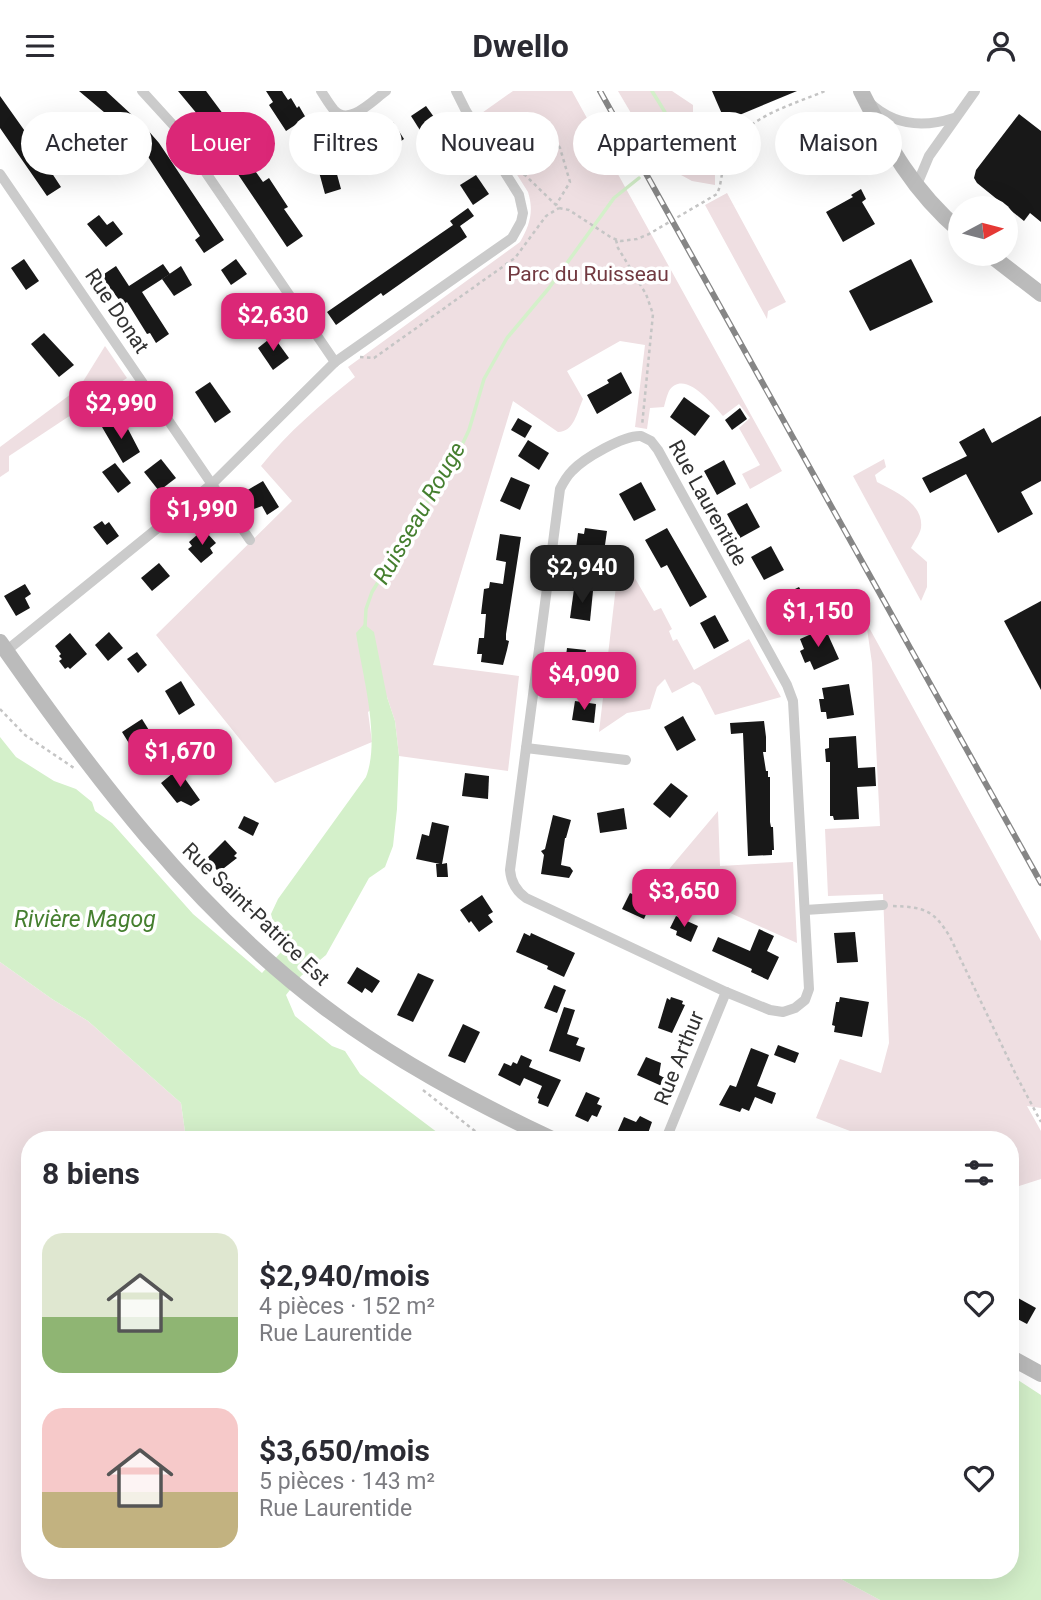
<!DOCTYPE html>
<html lang="fr">
<meta charset="utf-8">
<style>
body{margin:0;font-family:Roboto,sans-serif;background:#f7f7f7;color:#2b2b33;height:100vh;display:flex;flex-direction:column;font-size:26px;white-space:nowrap}
*{box-sizing:border-box;margin:0}
p{font-size:23px;color:#7c7c81}
.icon{flex:none;width:38px;height:38px;fill:none;stroke:currentColor;stroke-width:2;stroke-linecap:round;stroke-linejoin:round}
.map{position:relative;flex:1;overflow:hidden}
.panel{position:absolute;left:21px;top:1040px;width:998px;height:448px;display:flex;flex-direction:column;background:#fff;border-radius:28px;box-shadow:0 7px 28px #0002}
.panel>*{flex:none}
.hud{position:absolute;left:21px;top:21px;width:999px;height:63px;display:flex;gap:14px}
.needle{width:46px;rotate:83deg}
.tools{position:absolute;left:948px;top:105px;display:grid;gap:14px}
.tools a{display:grid;place-items:center;width:70px;height:70px;border-radius:50%;background:#fff;box-shadow:0 7px 28px #0002;font-size:35px}
.price{position:absolute;translate:-50% -60px;padding:0 16px;border-radius:14px;background:#db2777;color:#fff;font-size:23px;line-height:46px;filter:drop-shadow(0 2px 4px #0008)}
.price::after{content:'';position:absolute;left:50%;top:42px;width:21px;height:16px;margin-left:-10px;background:inherit;clip-path:polygon(0 0,100% 0,50% 100%)}
.price.on{background:#222;color:#fff}
ul{padding:0;list-style:none}
li{display:flex;align-items:center;gap:21px;height:175px;padding:0 21px}
li span{display:grid;place-items:center;flex:none;width:196px;height:140px;border-radius:21px;color:#555}
li>.icon{margin-inline-start:auto}
span .icon{width:84px;height:84px;fill:#fffc;stroke-width:1}
li b{font-size:30px}
h2{display:flex;justify-content:space-between;align-items:center;height:84px;padding:0 21px;font-size:30px}
.tag{padding:0 24px;border-radius:32px;background:#fff;box-shadow:0 7px 28px #0002;font-size:24px;line-height:63px}
.tag.on{background:#db2777;color:#fff}
header{display:flex;justify-content:space-between;align-items:center;height:91px;padding:0 21px;background:#fff;font-size:32px;font-weight:700}
.map>svg:first-child{display:block}
.green{fill:#efdfe2}
.water{fill:#d4f0ca}
.lines{fill:none;stroke-linecap:round;stroke-linejoin:round}
.stream{stroke:#d4f0ca;stroke-width:3.5}
.building{fill:#181818}
.path{stroke:#c5c5c5;stroke-width:2.5;stroke-dasharray:3.5 3.5;stroke-linecap:butt}
.street{stroke:#cbcbcb;stroke-width:10}
.secondary{stroke:#bbb;stroke-width:16}
.rail-casing{stroke:#868686;stroke-width:6}
.rail{stroke:#fff;stroke-width:3.5;stroke-dasharray:10;stroke-linecap:butt}
.labels{text-anchor:middle;stroke-width:7;stroke-linejoin:round;paint-order:stroke}
.park-label{font-size:21px;fill:#723a41;stroke:#fff}
.street-label{font-size:21px;fill:#313131;stroke:#fff}
.water-label{font-size:23px;font-style:italic;fill:#457f2f;stroke:#fff}
</style>
<header><svg class="icon" aria-label="menu" viewBox="0 0 24 24"><path d="M4 6h16M4 12h16M4 18h16"/></svg>Dwello<svg class="icon" aria-label="person" viewBox="0 0 24 24"><circle cx="12" cy="8" r="4"/><path d="M4 21q1-7 8-7t8 7"/></svg></header>
<div class="map">
<svg width="1041" height="1509" viewBox="0 0 1041 1509">
<rect width="100%" height="100%" fill="#fff"/>
<g class="green">
<path d="M513,0h59l210,380 -32,18 -8,-15 18,-9 -21,-37 11,-10 -11,-14 -16,12c-10,-11 -39,-48 -54,-25 -2,4 -4,12 -5,16l-14,1 -3,21 -12,-2 10,-82 -25,-4 -53,30 16,28c-6,13 -9,33 -25,33l-45,-31 -80,264 86,11 -11,95 -109,-15 -4,-35 -8,-24 -19,15 4,30 -97,41 -119,-148 136,-134 -31,-35c28,-35 59,-61 94,-89l-7,-10 172,-125c10,-17 14,-31 8,-50l-49,-77z"/>
<polygon points="618,0 672,0 693,14 693,32 715,37 715,94 692,90 661,73"/>
<polygon points="727,102 786,211 768,220 767,228 705,114"/>
<polygon points="105,255 127,287 9,365 9,380 0,386 0,356 79,297"/>
<path d="M884,368l2,8 -11,8 2,7c17,9 47,21 44,46 -1,6 -7,14 -10,20l16,14v25l-6,14 -68,-125z"/>
<polygon points="629,477 654,520 661,517 672,538 669,540 673,550 677,548 694,579 749,548 781,606 715,624 700,595 693,591 672,602 665,588 657,596 650,618 627,622 599,641 618,478"/>
<polygon points="866,531 1041,850 1041,1017 1027,1015 1041,1040 1041,1088 1010,1098 1010,1048 977,1046 970,1048 871,1048 816,1027 840,968 881,982 889,952 883,803 828,805 825,738 880,735 872,572"/>
<polygon points="718,720 720,775 793,771 797,852 659,790"/>
<polygon points="0,871 52,908 88,930 181,1012 186,1048 30,1048 30,1479 824,1479 880,1509 0,1509"/>
</g>
<g class="water">
<path d="M364,533l10,8 13,65 8,24 4,35 -2,53 -4,37 -8,21 -16,11 -43,77 -25,21 -15,19 9,21 37,30 13,5 15,23 86,65h-260l-5,-36 -93,-82 -36,-22 -52,-37v-225l16,20 38,24 22,8 16,13 3,9 17,12 81,91 69,59 19,-21 -10,-38 7,-15 88,-122c15,-39 -4,-103 -10,-144z"/>
<polygon points="1010,1284 1041,1304 1041,1509 880,1509 824,1479 1010,1479"/>
</g>
<g class="lines">
<g class="stream">
<path d="M652,0c13,22 39,53 9,73"/>
<polyline points="365,536 366,518 372,501 460,358 469,339 484,288 507,247 549,197 614,107 639,87"/>
</g>
</g>
<g class="building">
<polygon points="79,0 106,0 132,24 130,26 143,40 146,37 159,52 224,149 204,162 195,149 200,145 143,58 138,63 125,48 130,43"/>
<polygon points="178,0 206,0 232,35 226,39 263,91 269,87 288,116 284,118 303,145 287,156 198,24"/>
<polygon points="266,0 282,0 288,9 291,7 297,17 299,15 306,27 286,40 269,14 273,11"/>
<polygon points="712,0 797,0 725,30"/>
<polygon points="0,5 39,60 38,61 61,96 47,105 0,37"/>
<polygon points="426,15 447,44 430,55 411,25"/>
<polygon points="1019,23 1041,40 1041,131 1030,122 1024,130 977,92 974,87 976,79"/>
<polygon points="393,31 404,48 355,82 345,68"/>
<polygon points="335,76 341,98 325,103 319,81"/>
<polygon points="476,84 489,103 473,114 460,94"/>
<polygon points="861,98 866,108 862,111 875,133 843,151 826,121 853,106 851,104"/>
<polygon points="468,117 474,125 460,135 467,146 383,205 381,202 336,234 327,221 453,134 450,130"/>
<polygon points="99,124 107,134 113,130 123,143 106,156 87,133"/>
<polygon points="24,168 39,190 26,199 11,177"/>
<polygon points="236,168 247,183 231,194 221,179"/>
<polygon points="911,168 933,211 870,240 849,200"/>
<polygon points="163,173 170,183 142,201 169,243 156,252 150,242 147,243 127,211 123,214 101,185 116,175 129,195"/>
<polygon points="181,175 192,194 174,205 162,188"/>
<polygon points="44,242 74,274 59,286 31,253"/>
<polygon points="273,245 289,267 273,279 258,257"/>
<polygon points="621,281 632,302 597,323 587,304 609,292 607,289"/>
<polygon points="210,291 231,321 215,332 195,301"/>
<polygon points="684,306 710,325 695,345 670,326"/>
<polygon points="740,317 747,328 732,339 725,329"/>
<polygon points="1041,325 1041,390 1021,401 1033,423 998,442 966,383 930,402 922,387 967,365 959,351 984,337 992,352"/>
<polygon points="116,327 123,339 128,338 140,361 123,372 102,336"/>
<polygon points="518,327 532,335 525,347 511,339"/>
<polygon points="528,349 549,362 539,379 518,365"/>
<polygon points="161,368 176,387 159,400 144,381"/>
<polygon points="724,369 736,393 717,404 704,380"/>
<polygon points="115,372 131,392 118,402 102,381"/>
<polygon points="511,386 530,394 520,419 500,410"/>
<polygon points="263,390 279,416 267,424 262,415 251,419 245,409 249,406 246,400"/>
<polygon points="641,391 656,419 634,430 619,403"/>
<polygon points="747,412 760,436 740,447 727,423"/>
<polygon points="102,430 105,434 109,431 119,445 107,454 93,436"/>
<polygon points="585,437 607,440 603,468 600,468 600,473 581,471 581,466 575,465 578,442 584,443"/>
<polygon points="667,437 707,506 690,516 667,474 661,477 645,449"/>
<polygon points="207,442 216,452 210,457 213,462 201,472 188,458 192,455 189,451 198,443 201,447"/>
<polygon points="500,443 521,446 506,543 506,549 509,550 507,559 503,574 481,571 482,563 477,563 479,547 484,547 486,523 481,523 484,498 489,497 490,491 503,493 506,471 496,469"/>
<polygon points="771,455 784,479 764,489 751,466"/>
<polygon points="159,472 170,485 152,500 141,487"/>
<polygon points="25,493 31,503 25,507 30,517 16,525 4,505"/>
<polygon points="799,496 812,519 788,532 775,508"/>
<polygon points="574,498 593,500 590,530 570,527"/>
<polygon points="1041,510 1041,599 1004,530"/>
<polygon points="715,524 729,550 714,558 700,532"/>
<polygon points="825,537 839,568 814,579 810,570 805,572 800,560 804,558 800,548"/>
<polygon points="109,541 123,557 108,570 95,554"/>
<polygon points="70,542 87,563 70,578 68,576 65,578 59,570 62,568 59,565 61,563 55,555"/>
<polygon points="567,557 586,559 582,589 563,587"/>
<polygon points="137,561 147,574 138,582 127,568"/>
<polygon points="181,590 195,614 179,624 165,600"/>
<polygon points="849,593 854,624 827,628 826,621 821,621 819,608 824,608 822,597"/>
<polygon points="575,610 596,613 594,632 572,629"/>
<polygon points="683,625 696,649 677,660 664,636"/>
<polygon points="142,628 152,644 138,653 136,649 130,654 122,641"/>
<polygon points="764,630 766,646 766,661 763,661 766,680 768,680 768,686 770,686 770,731 771,736 773,736 774,759 772,759 772,764 748,765 743,642 731,643 730,632"/>
<polygon points="856,645 858,677 875,676 876,695 857,696 859,728 834,729 833,725 830,725 830,671 826,671 825,658 829,657 829,647"/>
<polygon points="178,678 200,709 191,715 181,710 177,712 161,692"/>
<polygon points="465,682 489,685 488,708 462,705"/>
<polygon points="671,692 688,705 670,727 653,713"/>
<polygon points="624,717 627,738 600,742 597,722"/>
<polygon points="553,724 571,729 566,747 565,747 561,774 570,776 573,780 569,787 541,783 544,764 541,760 545,758"/>
<polygon points="244,725 259,732 253,745 238,737"/>
<polygon points="432,731 449,735 442,773 447,772 448,786 437,786 436,773 440,773 416,768 422,743 429,745"/>
<polygon points="225,749 237,762 234,765 237,767 219,781 206,768"/>
<polygon points="662,792 685,805 679,819 655,808"/>
<polygon points="630,802 651,812 644,828 622,818"/>
<polygon points="482,804 493,821 488,824 493,831 479,841 471,830 469,832 460,819"/>
<polygon points="676,825 698,835 691,851 676,844 677,840 670,837"/>
<polygon points="759,838 774,845 767,860 779,866 768,889 751,881 752,878 712,860 718,846 750,860"/>
<polygon points="855,841 858,871 837,872 834,842"/>
<polygon points="524,842 530,845 531,842 575,862 564,886 547,878 548,875 516,861"/>
<polygon points="357,876 380,890 372,902 365,897 362,902 347,892"/>
<polygon points="418,882 434,889 413,931 397,924"/>
<polygon points="554,894 566,899 557,922 544,917"/>
<polygon points="671,906 683,910 682,913 685,914 672,942 658,937 667,907 670,909"/>
<polygon points="840,906 869,911 862,946 834,941 835,935 832,934 836,911 839,911"/>
<polygon points="564,916 575,919 567,943 579,947 576,954 585,957 580,971 549,960"/>
<polygon points="463,933 480,941 465,972 448,965"/>
<polygon points="778,954 799,962 795,972 774,964"/>
<polygon points="751,957 769,964 757,995 776,1002 772,1013 755,1006 749,1020 742,1017 740,1021 719,1014 730,994 736,996"/>
<polygon points="521,964 532,969 529,976 561,989 548,1016 538,1012 539,1008 537,1007 542,995 524,987 520,995 498,984 504,972 511,975 513,971 517,973"/>
<polygon points="646,966 661,972 659,984 676,993 673,1000 637,984"/>
<polygon points="586,1001 600,1007 597,1013 602,1015 597,1026 592,1024 588,1031 575,1025"/>
<polygon points="640,1025 652,1031 646,1048 621,1048 623,1045 617,1042 624,1026 636,1031"/>
<polygon points="1018,1207 1036,1217 1027,1233 1010,1224"/>
</g>
<g class="lines">
<g class="path">
<path d="M495,43c9,1 18,9 27,9 14,0 20,-11 33,-3l5,8 10,34 -14,23"/>
<path d="M517,81l8,3 34,33 10,2 43,28 9,3 16,-2 12,-5 68,-40c6,-13 4,-29 11,-43 17,-34 64,-46 97,-60"/>
<polyline points="616,149 618,157 646,203 653,223 642,335"/>
<polyline points="360,266 374,267 515,167 546,125 559,117"/>
<polyline points="0,618 25,644 74,677"/>
<path d="M893,815c31,1 41,4 57,31l67,140 24,45"/>
<polyline points="423,999 485,1048"/>
</g>
<g class="street">
<polyline points="142,0 174,35 335,271"/>
<path d="M321,0c4,6 8,13 13,19 15,17 39,-10 52,-19"/>
<path d="M869,11c24,23 54,26 85,16"/>
<polyline points="0,83 250,449"/>
<polyline points="916,96 929,65 975,0"/>
<path d="M641,345l10,5 7,9 129,235 6,16 16,288 -4,11 -10,8 -12,4 -13,-2 -44,-18 -200,-94c-10,-7 -15,-16 -16,-28l50,-381c3,-6 7,-13 12,-18 12,-13 52,-36 69,-35z"/>
<polyline points="6,560 212,393 335,271 512,147 521,131 523,122 519,104 466,20 456,0"/>
<polyline points="526,657 626,669"/>
<polyline points="805,819 883,814"/>
<polyline points="666,1048 726,901"/>
</g>
<g class="secondary">
<path d="M861,0c28,56 51,99 100,141"/>
<polyline points="989,163 1041,203"/>
<path d="M0,551c93,133 192,265 323,364 71,54 149,95 229,133"/>
<polyline points="1010,1266 1041,1283"/>
</g>
<g class="rail-casing">
<polyline id="rail" points="600,0 1041,792"/>
</g>
<use href="#rail" class="rail"/>
</g>
<g class="labels">
<g class="park-label">
<text x="588" y="190">Parc du Ruisseau</text>
</g>
<g class="street-label">
<text transform="translate(117 220) rotate(56)" y="7">Rue Donat</text>
<text transform="translate(708 412) rotate(61)" y="7">Rue Laurentide</text>
<text transform="translate(256 823) rotate(44)" y="7">Rue Saint-Patrice Est</text>
<text transform="translate(679 967) rotate(-68)" y="7">Rue Arthur</text>
</g>
<g class="water-label">
<text transform="translate(419 422) rotate(-60)" y="8">Ruisseau Rouge</text>
<text x="85" y="836">Rivière Magog</text>
</g>
</g>
</svg>
<div class="tools">
<a><svg class="needle" viewBox="-14 -14 28 28"><path d="M0-13l5 13h-10z" fill="#e53935"/><path d="M0 13l5-13h-10z" fill="#7c7c81"/></svg></a>
</div>
<b class="price" style="left:273px;top:262px">$2,630</b>
<b class="price" style="left:121px;top:350px">$2,990</b>
<b class="price" style="left:202px;top:456px">$1,990</b>
<b class="price on" style="left:582px;top:514px">$2,940</b>
<b class="price" style="left:818px;top:558px">$1,150</b>
<b class="price" style="left:584px;top:621px">$4,090</b>
<b class="price" style="left:180px;top:698px">$1,670</b>
<b class="price" style="left:684px;top:838px">$3,650</b>
<div class="hud">
<a class="tag">Acheter</a>
<a class="tag on">Louer</a>
<a class="tag">Filtres</a>
<a class="tag">Nouveau</a>
<a class="tag">Appartement</a>
<a class="tag">Maison</a>
</div>
<section class="panel">
<h2>8 biens<svg class="icon" aria-label="filters" viewBox="0 0 24 24"><path d="M4 7h16M4 17h16"/><circle cx="9" cy="7" r="2"/><circle cx="15" cy="17" r="2"/></svg></h2>
<ul>
<li><span style="background:linear-gradient(#dfe7d0 60%,#8fb573 0)"><svg class="icon" aria-label="home" viewBox="0 0 24 24"><path d="M3 11l9-7 9 7M6 9v11h12V9"/></svg></span><div><b>$2,940/mois</b><p>4 pièces · 152 m²</p><p>Rue Laurentide</p></div><svg class="icon" aria-label="heart" viewBox="0 0 24 24"><path d="M12 20l-8-8c-3-5 5-10 8-4 3-6 11-1 8 4z"/></svg></li>
<li><span style="background:linear-gradient(#f6c9c9 60%,#c2b280 0)"><svg class="icon" aria-label="home" viewBox="0 0 24 24"><path d="M3 11l9-7 9 7M6 9v11h12V9"/></svg></span><div><b>$3,650/mois</b><p>5 pièces · 143 m²</p><p>Rue Laurentide</p></div><svg class="icon" aria-label="heart" viewBox="0 0 24 24"><path d="M12 20l-8-8c-3-5 5-10 8-4 3-6 11-1 8 4z"/></svg></li>
</ul>
</section>
</div>
